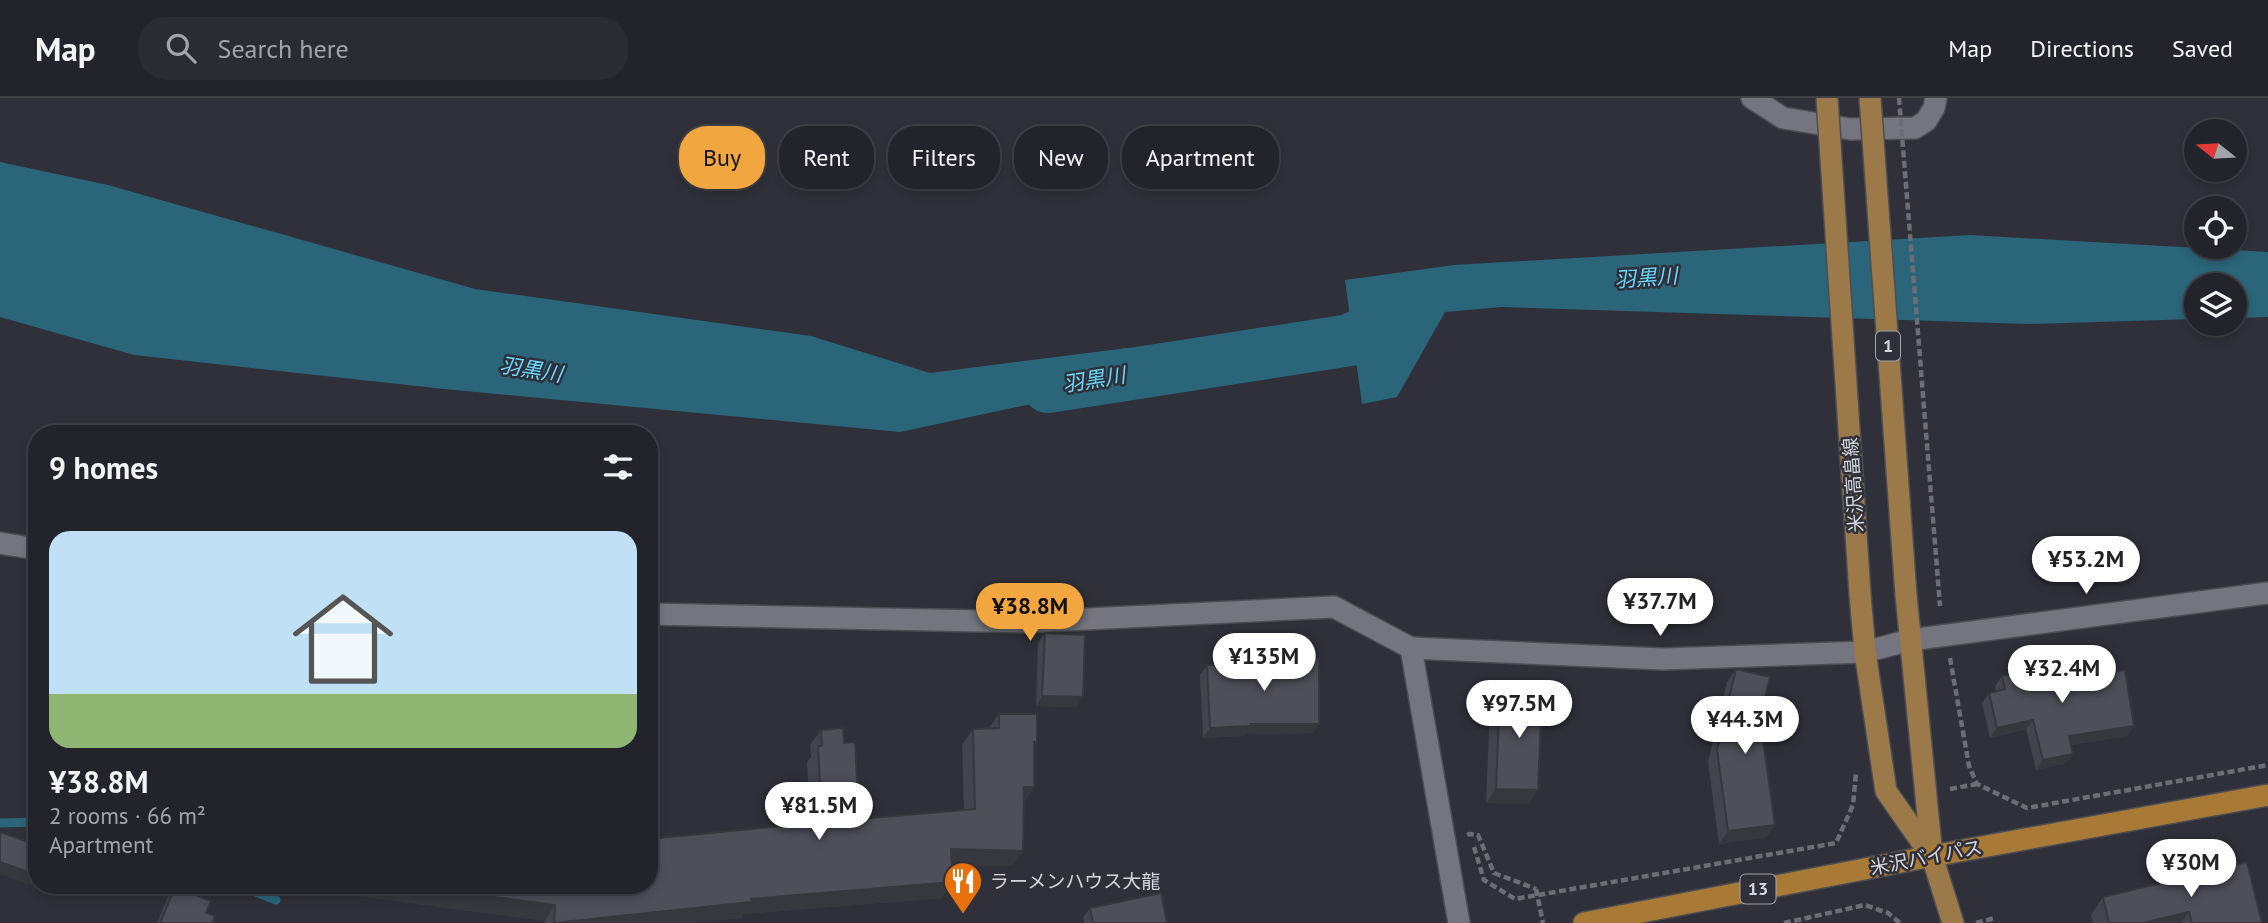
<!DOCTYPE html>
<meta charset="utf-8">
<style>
body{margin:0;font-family:"PT Sans","Noto Sans JP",sans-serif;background:#2b2c33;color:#f1f3f6;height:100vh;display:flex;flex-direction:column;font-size:26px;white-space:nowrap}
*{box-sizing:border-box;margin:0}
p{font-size:23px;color:#a3a4a9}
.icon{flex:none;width:38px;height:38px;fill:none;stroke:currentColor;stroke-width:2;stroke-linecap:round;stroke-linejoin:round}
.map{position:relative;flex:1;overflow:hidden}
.sheet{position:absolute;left:28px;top:327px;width:630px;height:469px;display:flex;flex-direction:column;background:#23242b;border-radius:28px;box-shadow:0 4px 10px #0003,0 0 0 2px #404147}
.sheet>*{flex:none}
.hud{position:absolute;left:679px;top:28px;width:665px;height:63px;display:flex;gap:14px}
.needle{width:46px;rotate:288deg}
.fabs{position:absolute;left:2184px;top:21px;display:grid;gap:14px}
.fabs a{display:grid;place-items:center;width:63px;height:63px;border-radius:50%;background:#23242b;box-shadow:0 4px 10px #0003,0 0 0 2px #404147;font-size:35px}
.price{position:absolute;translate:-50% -60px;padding:0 16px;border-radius:24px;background:#fff;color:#222;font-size:23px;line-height:46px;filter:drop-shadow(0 2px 4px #0008)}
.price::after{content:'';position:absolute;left:50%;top:42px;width:21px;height:16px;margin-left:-10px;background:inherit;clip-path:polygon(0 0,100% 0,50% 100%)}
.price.current{background:#f1a63f;color:#111}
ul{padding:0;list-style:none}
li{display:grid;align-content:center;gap:14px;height:371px;padding:0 21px}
li span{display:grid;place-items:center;height:217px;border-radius:21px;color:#555}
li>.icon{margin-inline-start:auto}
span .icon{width:126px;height:126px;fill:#fffc;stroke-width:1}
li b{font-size:30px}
h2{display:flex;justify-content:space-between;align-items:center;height:84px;padding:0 21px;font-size:30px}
.tag{padding:0 24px;border-radius:28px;background:#23242b;box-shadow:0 4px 10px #0003,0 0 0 2px #404147;font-size:24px;line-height:63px}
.tag.current{background:#f1a63f;color:#111}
header{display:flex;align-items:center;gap:42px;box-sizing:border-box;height:98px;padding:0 35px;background:#23242b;border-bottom:2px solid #404147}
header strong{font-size:33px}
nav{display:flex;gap:38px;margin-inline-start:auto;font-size:24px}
.search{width:490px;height:63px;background:#2b2c33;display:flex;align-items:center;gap:18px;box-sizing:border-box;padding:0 24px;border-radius:28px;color:#a3a4a9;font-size:26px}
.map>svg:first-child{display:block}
.water{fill:#2b6579}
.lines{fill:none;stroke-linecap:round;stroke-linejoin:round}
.stream{stroke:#2b6579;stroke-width:9}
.river{stroke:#2b6579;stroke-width:52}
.minor-casing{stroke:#4d4d54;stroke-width:24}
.tertiary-casing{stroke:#4d4d54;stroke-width:24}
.primary-casing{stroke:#4d4d54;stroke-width:24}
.trunk-casing{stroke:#4d4d54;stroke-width:24}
.path{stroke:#6c6d75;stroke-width:4.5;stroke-dasharray:7 3.5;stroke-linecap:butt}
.minor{stroke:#757580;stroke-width:21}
.tertiary{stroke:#757580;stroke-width:21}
.primary{stroke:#9b7948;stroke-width:21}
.trunk{stroke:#a87a36;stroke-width:21}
.primary-bridge-casing{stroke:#4d4d54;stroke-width:24;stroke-linecap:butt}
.path-bridge{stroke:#6c6d75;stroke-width:4.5;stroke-dasharray:7 3.5;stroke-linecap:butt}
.primary-bridge{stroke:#9b7948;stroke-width:21}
.wall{fill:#43444d}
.shaded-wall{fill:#37373e}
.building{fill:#4e4f59;stroke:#37373e;stroke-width:2}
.labels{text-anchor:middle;stroke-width:5;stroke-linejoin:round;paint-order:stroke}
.shield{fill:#2f3039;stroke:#a3a4aa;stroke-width:2}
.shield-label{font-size:18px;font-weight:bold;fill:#d5d5db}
.street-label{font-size:19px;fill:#d5d5db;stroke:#2f3039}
.poi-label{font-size:19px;fill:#d5d5db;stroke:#2f3039;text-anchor:start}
.water-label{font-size:21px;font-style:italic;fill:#68d8ff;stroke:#2f3039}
</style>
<header>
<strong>Map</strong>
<div class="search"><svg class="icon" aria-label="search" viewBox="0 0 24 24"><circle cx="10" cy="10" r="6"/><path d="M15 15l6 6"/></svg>Search here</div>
<nav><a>Map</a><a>Directions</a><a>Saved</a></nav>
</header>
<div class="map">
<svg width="2268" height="825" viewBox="0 0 2268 825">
<rect width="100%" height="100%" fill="#2f3039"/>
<g class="water">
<polygon points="0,64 108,87 475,191 811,238 930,275 1127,250 1115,288 900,334 444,291 134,257 0,219"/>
<polygon points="1970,137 2268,154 2268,219 2235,220 2235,187 2196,187 2196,221 2028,226 1502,209 1445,214 1397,299 1362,306 1345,182 1454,167"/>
</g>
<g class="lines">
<g class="stream">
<polyline points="0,725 37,724"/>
<polyline points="240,788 276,802"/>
</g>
<polyline class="river" points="1048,289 1350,242 1418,209"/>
<g class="minor-casing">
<g id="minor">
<polyline points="1752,0 1783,20 1850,31 1915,30 1926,23 1934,10 1936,0"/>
<polyline points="0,445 37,451"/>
<polyline points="649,516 1025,524 1334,509 1411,550"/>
<polyline points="1910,542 2268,495"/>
</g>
</g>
<g class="tertiary-casing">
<polyline id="tertiary" points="1459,825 1411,550 1663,561 1865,554 1910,542"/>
</g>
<g class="primary-casing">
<g id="primary">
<polyline points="1860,496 1865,554 1886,693 1930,756"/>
<polyline points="1906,497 1932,758 1953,825"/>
</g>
</g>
<g class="trunk-casing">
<polyline id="trunk" points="1584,825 1932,758 2268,697"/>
</g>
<g class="path">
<polyline points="1950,560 1969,668 1977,686 2027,710 2268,667"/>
<polyline points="1950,691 1977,686"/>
<polyline points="1470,738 1469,736 1478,737 1494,775 1536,791"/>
<polyline points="1474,749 1484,782 1515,801 1836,745 1853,707 1856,675"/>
<polyline points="1784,825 1865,807 1888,815 1900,825"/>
<polyline points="1976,825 1995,820"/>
</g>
<use href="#minor" class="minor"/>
<use href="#tertiary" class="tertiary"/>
<use href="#primary" class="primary"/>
<use href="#trunk" class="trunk"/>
<g class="primary-bridge-casing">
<g id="primary-bridge">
<polyline points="1827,0 1860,496"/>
<polyline points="1870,0 1906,497"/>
</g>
</g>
<g class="path-bridge">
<polyline points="1899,0 1940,508"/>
<polyline points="1536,791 1543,825"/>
</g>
<use href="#primary-bridge" class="primary-bridge"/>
</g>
<g class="wall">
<polygon points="1045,535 1076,609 1036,608 1038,545"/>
<polygon points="1282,561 1313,635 1245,636 1244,638 1203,640 1200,577 1207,567 1280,564"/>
<polygon points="2019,565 2055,583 2134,628 2127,638 2071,647 2066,665 2036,672 2026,631 1990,640 1982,605 1989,595 1996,593 1995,588 2002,578 2012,576"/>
<polygon points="1736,571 1760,621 1775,727 1766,739 1719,746 1708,664 1727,584"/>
<polygon points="1500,592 1529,706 1486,705 1490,606"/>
<polygon points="999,616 1037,644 1034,649 1034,689 1024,704 1023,753 1012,768 952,767 942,800 743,816 741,820 692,825 544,825 545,823 321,793 322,788 649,788 810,725 807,664 811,659 810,647 821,632 844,645 859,721 964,712 962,647 973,631 989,630"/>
<polygon points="175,789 212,825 157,825 168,799"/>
<polygon points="2103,799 2262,825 2093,825 2091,817"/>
<polygon points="1090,810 1167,825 1084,825 1083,820"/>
</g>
<g class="shaded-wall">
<polygon points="1042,598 1083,599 1076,609 1036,608"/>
<polygon points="2033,622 2026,631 1990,640 1997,630"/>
<polygon points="1251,626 1319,626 1313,635 1245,636 1244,638 1203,640 1210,630"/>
<polygon points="2134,628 2127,638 2062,648 2069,638"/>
<polygon points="2073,656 2066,665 2036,672 2043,662"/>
<polygon points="1024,689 1034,689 1023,705"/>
<polygon points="1496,691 1538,692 1529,706 1486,705"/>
<polygon points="1775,727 1766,739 1719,746 1728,733"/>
<polygon points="951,751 1023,753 1012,768 940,767"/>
<polygon points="0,764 37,777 37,788 38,788 37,790 0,776"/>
<polygon points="953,784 942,800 743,816 741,820 692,825 554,825 751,801"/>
<polygon points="325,788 410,788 555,807 545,823 321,793"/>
<polygon points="2189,814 2181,825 2143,825"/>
</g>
<g class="building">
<polygon points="1045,535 1085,537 1083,599 1042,598"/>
<polygon points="2048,558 2055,583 2125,572 2134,628 2069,638 2073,656 2043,662 2033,622 1997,630 1989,595 2005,591 2002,578 2021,574 2019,565"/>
<polygon points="1319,560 1319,626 1251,626 1251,628 1210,630 1207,567 1282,564 1282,561"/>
<polygon points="1736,571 1770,579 1760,621 1775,727 1728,733 1717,652"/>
<polygon points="1500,592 1542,594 1538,692 1496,691"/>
<polygon points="999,616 1037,616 1037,644 1034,644 1034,689 1024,689 1023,753 951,751 953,784 751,801 751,804 554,825 555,807 410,788 649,788 649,741 822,724 818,648 822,648 821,632 843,630 844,645 855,644 859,721 975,711 973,631 999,630"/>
<polygon points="0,734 37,747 37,777 0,764"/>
<polygon points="2247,764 2262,825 2192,825 2189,814 2143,825 2109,825 2103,799"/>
<polygon points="175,789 211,803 206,815 215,818 212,825 160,825"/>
<polygon points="1161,795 1167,825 1093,825 1090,810"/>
</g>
<defs>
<g id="restaurant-pin" transform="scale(2.0125)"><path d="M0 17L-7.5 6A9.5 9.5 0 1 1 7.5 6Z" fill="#e8710a" stroke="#2f3039"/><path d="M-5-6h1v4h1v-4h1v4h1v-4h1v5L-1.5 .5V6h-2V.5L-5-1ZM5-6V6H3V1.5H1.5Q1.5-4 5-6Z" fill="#fff"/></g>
</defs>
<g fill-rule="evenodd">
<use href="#restaurant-pin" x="963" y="783"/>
</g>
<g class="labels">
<g class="shield">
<rect x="1876" y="233.5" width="24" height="29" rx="5"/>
<rect x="1740.5" y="776.5" width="35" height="29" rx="5"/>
</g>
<g class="shield-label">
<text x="1888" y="254">1</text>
<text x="1758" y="797">13</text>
</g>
<g class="street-label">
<text transform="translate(1853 387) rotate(-94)" y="7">米沢高畠線</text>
<text transform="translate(1926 759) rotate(-11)" y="7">米沢バイパス</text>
</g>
<g class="poi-label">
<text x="990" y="790">ラーメンハウス大龍</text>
</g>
<g class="water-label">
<text transform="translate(1646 180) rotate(-4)" y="7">羽黒川</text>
<text transform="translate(531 272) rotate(9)" y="7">羽黒川</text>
<text transform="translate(1094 282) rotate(-9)" y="7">羽黒川</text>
</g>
</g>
</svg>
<div class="fabs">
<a><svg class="needle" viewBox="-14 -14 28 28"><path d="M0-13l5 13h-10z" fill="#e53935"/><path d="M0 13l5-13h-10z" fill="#a3a4a9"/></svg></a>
<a><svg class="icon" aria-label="locate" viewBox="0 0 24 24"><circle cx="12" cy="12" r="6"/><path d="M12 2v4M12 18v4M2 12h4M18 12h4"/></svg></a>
<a><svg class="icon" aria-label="layers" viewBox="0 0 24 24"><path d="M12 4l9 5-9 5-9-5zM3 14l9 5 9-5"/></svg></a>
</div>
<b class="price" style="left:2086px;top:498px">¥53.2M</b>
<b class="price" style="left:1660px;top:540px">¥37.7M</b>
<b class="price current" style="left:1030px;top:545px">¥38.8M</b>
<b class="price" style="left:1264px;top:595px">¥135M</b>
<b class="price" style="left:2062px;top:607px">¥32.4M</b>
<b class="price" style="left:1519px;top:642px">¥97.5M</b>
<b class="price" style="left:1745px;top:658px">¥44.3M</b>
<b class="price" style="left:819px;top:744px">¥81.5M</b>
<b class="price" style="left:2191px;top:801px">¥30M</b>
<div class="hud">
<a class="tag current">Buy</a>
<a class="tag">Rent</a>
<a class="tag">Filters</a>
<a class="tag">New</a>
<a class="tag">Apartment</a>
</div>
<section class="sheet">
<h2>9 homes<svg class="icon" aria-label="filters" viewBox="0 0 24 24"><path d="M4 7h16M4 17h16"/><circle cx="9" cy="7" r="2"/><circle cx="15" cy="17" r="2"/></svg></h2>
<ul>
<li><span style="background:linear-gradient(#bfe0f5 75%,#8fb573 0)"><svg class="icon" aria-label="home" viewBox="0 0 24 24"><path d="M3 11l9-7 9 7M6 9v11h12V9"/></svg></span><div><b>¥38.8M</b><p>2 rooms · 66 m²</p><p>Apartment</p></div></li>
</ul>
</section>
</div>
